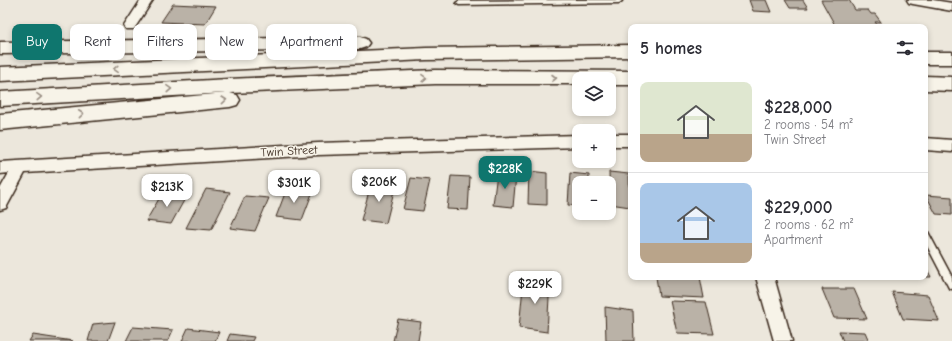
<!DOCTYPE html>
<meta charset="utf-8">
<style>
body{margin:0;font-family:"Comic Neue",sans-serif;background:#f2f2f3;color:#2b2b33;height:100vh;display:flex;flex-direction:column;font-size:15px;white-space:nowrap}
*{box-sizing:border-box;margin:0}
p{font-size:13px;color:#7c7c81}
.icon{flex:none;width:22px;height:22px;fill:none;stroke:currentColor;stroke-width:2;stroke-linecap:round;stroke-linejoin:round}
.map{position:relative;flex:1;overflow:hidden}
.panel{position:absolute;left:628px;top:24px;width:300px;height:256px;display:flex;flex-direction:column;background:#fff;border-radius:8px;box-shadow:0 2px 6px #0003}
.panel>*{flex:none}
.banner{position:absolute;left:12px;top:24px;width:380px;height:36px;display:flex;gap:8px}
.tools{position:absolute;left:572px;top:72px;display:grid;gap:8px}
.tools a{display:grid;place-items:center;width:44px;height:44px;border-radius:8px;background:#fff;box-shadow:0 2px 6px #0003;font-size:20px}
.price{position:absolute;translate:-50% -34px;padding:0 9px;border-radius:8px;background:#fff;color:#222;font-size:13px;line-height:26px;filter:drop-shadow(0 1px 2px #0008)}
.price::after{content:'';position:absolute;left:50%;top:24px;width:12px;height:9px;margin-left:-6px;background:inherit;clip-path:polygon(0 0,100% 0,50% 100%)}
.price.selected{background:#0f766e;color:#fff}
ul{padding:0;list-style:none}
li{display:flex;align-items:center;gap:12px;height:100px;padding:0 12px}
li+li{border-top:1px solid #e1e1e2}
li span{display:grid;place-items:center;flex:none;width:112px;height:80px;border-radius:8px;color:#555}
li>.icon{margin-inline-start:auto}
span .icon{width:48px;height:48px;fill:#fffc;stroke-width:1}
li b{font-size:17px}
h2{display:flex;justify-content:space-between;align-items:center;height:48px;padding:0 12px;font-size:17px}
.pill{padding:0 14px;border-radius:8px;background:#fff;box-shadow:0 2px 6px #0003;font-size:14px;line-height:36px}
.pill.selected{background:#0f766e;color:#fff}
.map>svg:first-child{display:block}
.building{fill:#bab2a7;stroke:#3b2a1e}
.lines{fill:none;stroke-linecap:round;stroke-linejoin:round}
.service-casing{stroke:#3b2a1e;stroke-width:3}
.minor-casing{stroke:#3b2a1e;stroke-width:3}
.motorway-casing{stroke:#3b2a1e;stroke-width:3}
.service{fill:#f7f3e8;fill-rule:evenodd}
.minor{fill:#f7f3e8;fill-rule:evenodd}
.motorway{fill:#f7f3e8;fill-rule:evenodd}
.oneway{stroke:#998e83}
.labels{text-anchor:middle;stroke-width:3;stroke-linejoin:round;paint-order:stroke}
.street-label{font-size:12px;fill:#3b2a1e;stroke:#f7f3e8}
</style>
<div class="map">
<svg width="952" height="341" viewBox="0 0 952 341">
<rect width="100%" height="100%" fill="#ece7dc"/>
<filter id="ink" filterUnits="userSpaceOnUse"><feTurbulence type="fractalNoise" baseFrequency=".025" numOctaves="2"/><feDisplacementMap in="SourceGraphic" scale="8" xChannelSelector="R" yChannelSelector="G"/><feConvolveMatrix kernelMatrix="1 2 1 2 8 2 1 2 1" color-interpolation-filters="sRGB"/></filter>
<g filter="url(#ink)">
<g class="building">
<polygon points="749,0 766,0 771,12 753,11"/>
<polygon points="785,0 803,0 808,8 790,8"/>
<polygon points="821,0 849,0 855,10 868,10 871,14 875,14 881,22 875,22 879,27 836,27"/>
<polygon points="173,4 216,6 205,24 161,22"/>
<polygon points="529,171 547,173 547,205 528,204"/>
<polygon points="609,172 629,174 630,207 610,204"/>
<polygon points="497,173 516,175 513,207 493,205"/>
<polygon points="570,173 589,175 589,183 579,183 579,206 568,205"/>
<polygon points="451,176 470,177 468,210 447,209"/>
<polygon points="411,178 430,180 423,211 403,209"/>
<polygon points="383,182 396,183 386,223 361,220 371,184 382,185"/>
<polygon points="287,188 313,191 302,220 276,217"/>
<polygon points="206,189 230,192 211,230 186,228"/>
<polygon points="163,192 187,195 171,224 146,221"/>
<polygon points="926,195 952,197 952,215 936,214"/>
<polygon points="245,196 269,198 255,231 230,228"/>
<polygon points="925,265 931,277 925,277"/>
<polygon points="524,277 550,281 547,332 519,328"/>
<polygon points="656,277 700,277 704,298 659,296"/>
<polygon points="822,289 854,289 867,319 834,318"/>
<polygon points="892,292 928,295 939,321 903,319"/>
<polygon points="670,301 706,302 714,334 677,333"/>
<polygon points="605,307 633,311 634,341 606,341"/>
<polygon points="398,319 421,322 418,341 393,341"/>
<polygon points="115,322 108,341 88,341 93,324"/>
<polygon points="133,327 173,330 168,341 126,341"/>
<polygon points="188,328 219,332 215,341 182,341"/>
<polygon points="839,331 865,332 869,341 843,341"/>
<polygon points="230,334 254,337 252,341 227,341"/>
<polygon points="33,335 73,341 29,341"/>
</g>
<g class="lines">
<g class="service-casing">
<g id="service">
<polygon points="566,0 621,0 622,1 619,3 459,5 456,3 459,1"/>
<polygon points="925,231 928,232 952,277 952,289 949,288 925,242"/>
</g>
</g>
<g class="minor-casing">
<g id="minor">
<polygon points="141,0 153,0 134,29 126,29 124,26"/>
<polygon points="907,0 933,0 952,3 952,11 913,4 909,3"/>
<rect x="609" y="134" width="22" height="12"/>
<polygon points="579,135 579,147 318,155 25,173 6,208 0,210 0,189 9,173 0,174 0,162 318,143"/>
<polygon points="925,138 952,140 952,152 925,150"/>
<polygon points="756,277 774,277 792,341 774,341"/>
</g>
</g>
<g class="motorway-casing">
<g id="motorway">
<polygon points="360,37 366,39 369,43 366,47 360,49 0,54 0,42"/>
<polygon points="631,45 631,57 426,60 0,81 0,67 426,48"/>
<rect x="925" y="52" width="27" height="12"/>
<polygon points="435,70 631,71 631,85 609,85 609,79 579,79 579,84 435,84 230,93 237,95 240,100 237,105 230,107 0,130 0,114 226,93 0,106 0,92 229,79"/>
<polygon points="925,76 952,77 952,91 925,90"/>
</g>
</g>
<use href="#service" class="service"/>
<use href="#minor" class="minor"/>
<use href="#motorway" class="motorway"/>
</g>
<defs><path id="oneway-chevron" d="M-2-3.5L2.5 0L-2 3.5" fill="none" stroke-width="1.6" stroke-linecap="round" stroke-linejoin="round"/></defs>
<g class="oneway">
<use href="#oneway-chevron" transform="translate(116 69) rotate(177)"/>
<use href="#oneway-chevron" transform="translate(424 78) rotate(-2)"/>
<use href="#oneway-chevron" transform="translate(554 78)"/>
<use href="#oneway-chevron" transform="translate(169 89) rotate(-3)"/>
<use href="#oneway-chevron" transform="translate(39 97) rotate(-3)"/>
<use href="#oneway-chevron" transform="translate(224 100) rotate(-6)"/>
<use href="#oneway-chevron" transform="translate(81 114) rotate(-6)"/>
</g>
</g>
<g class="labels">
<g class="street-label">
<text transform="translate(289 151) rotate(-3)" y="4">Twin Street</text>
</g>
</g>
</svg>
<div class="tools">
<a><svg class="icon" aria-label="layers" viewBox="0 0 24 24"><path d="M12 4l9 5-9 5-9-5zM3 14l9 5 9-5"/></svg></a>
<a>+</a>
<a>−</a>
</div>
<b class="price selected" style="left:505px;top:190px">$228K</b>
<b class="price" style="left:379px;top:203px">$206K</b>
<b class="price" style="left:294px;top:204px">$301K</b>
<b class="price" style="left:167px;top:208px">$213K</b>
<b class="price" style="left:535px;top:305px">$229K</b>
<div class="banner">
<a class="pill selected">Buy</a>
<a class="pill">Rent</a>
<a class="pill">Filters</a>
<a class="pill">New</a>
<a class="pill">Apartment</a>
</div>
<section class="panel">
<h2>5 homes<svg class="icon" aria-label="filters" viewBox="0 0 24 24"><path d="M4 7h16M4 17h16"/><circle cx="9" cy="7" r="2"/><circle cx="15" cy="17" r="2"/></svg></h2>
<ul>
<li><span style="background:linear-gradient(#dfe7d0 65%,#b9a48a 0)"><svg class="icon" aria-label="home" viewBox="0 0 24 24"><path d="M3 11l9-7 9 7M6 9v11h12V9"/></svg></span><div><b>$228,000</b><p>2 rooms · 54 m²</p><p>Twin Street</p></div></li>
<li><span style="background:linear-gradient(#a9c7e8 75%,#b9a48a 0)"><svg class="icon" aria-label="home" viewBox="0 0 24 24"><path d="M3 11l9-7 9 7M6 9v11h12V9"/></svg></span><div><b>$229,000</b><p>2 rooms · 62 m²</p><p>Apartment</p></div></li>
</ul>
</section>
</div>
